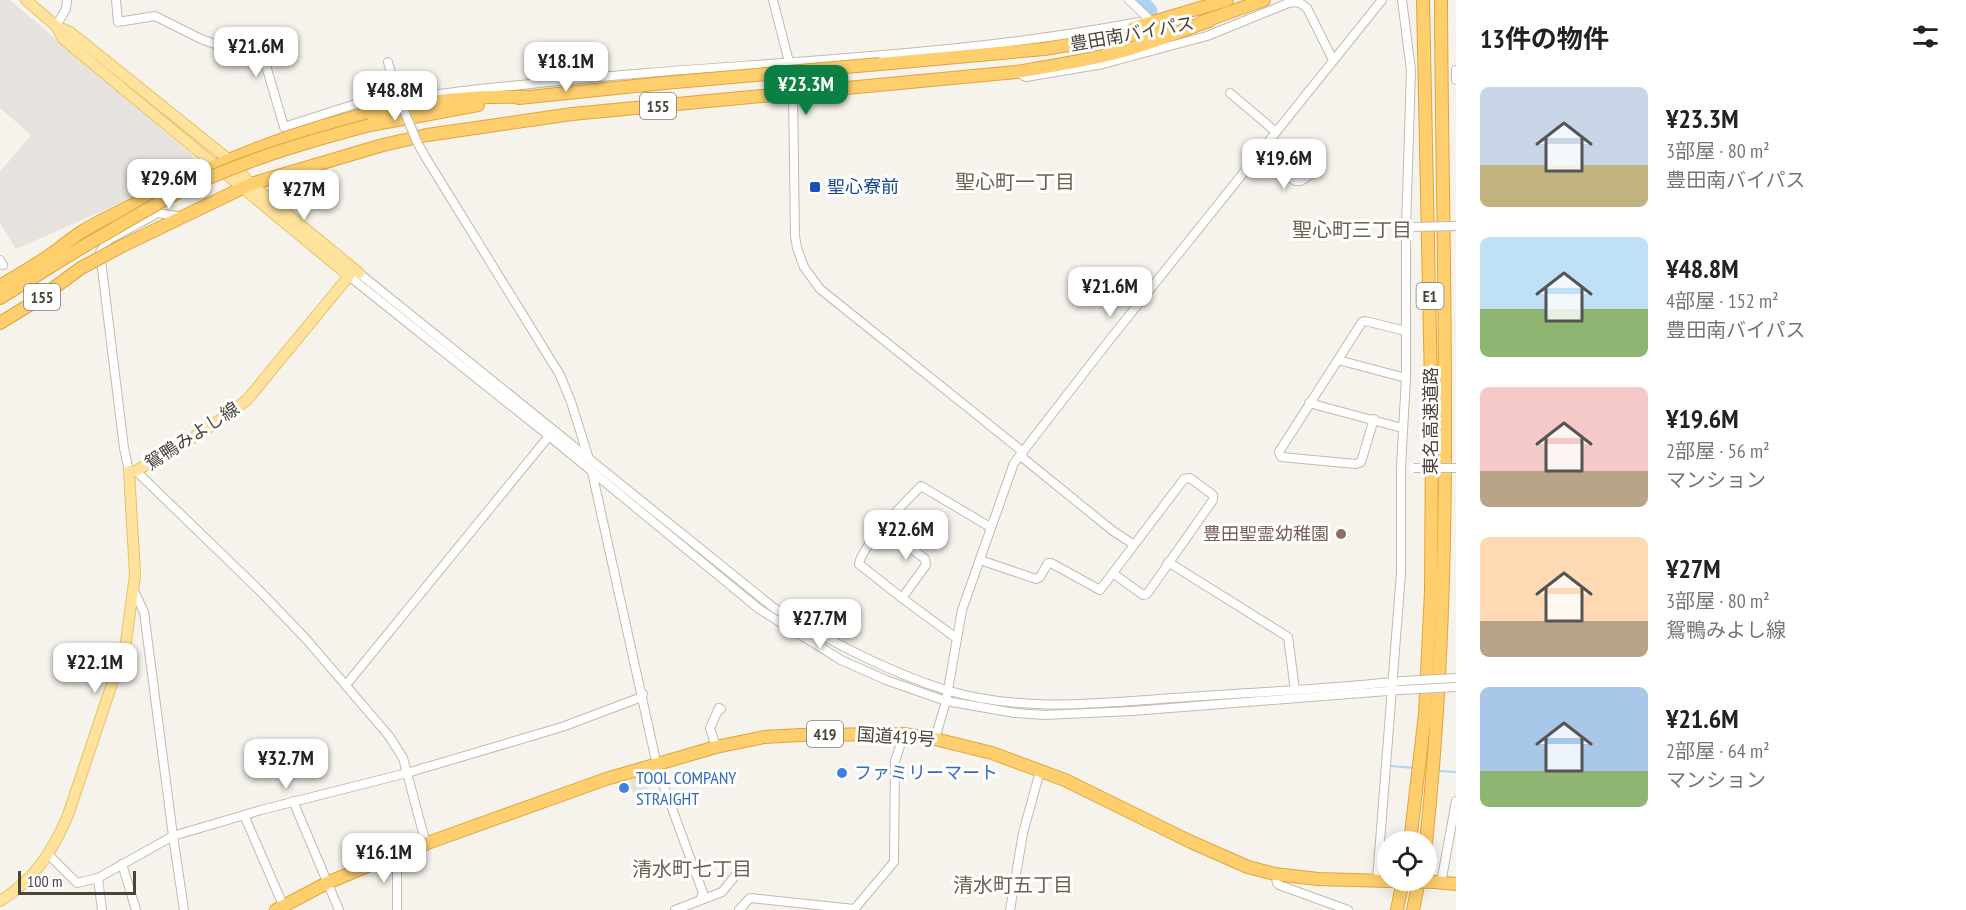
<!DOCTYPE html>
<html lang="ja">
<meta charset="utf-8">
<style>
body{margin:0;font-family:"PT Sans Narrow","Noto Sans JP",sans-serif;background:#f2f2f2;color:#222;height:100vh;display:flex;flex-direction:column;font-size:22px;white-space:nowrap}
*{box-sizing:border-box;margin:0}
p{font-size:20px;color:#767676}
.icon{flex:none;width:33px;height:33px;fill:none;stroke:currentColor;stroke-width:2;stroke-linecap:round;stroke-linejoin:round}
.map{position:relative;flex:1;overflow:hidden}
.details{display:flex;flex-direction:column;background:#fff;width:510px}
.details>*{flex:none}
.buttons{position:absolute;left:1377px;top:831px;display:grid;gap:12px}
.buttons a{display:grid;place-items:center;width:60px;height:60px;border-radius:50%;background:#fff;box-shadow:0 3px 15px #0003;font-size:30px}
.scale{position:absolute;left:18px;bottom:15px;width:118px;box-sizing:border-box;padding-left:6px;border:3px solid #4b4439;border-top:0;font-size:16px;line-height:21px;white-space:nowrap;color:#4b4439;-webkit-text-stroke:4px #fff;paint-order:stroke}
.price{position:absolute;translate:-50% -51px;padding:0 14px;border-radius:12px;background:#fff;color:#222;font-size:20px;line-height:39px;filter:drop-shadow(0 2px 3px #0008)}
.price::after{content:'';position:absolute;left:50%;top:36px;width:18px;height:14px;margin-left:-9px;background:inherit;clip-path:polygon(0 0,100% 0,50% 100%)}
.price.active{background:#0b8043;color:#fff}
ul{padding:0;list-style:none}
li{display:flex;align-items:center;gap:18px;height:150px;padding:0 24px}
li span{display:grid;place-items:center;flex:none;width:168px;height:120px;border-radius:9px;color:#555}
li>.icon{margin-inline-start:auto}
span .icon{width:72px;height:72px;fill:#fffc;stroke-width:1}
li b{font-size:26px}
h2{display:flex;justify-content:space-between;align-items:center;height:72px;padding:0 24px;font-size:26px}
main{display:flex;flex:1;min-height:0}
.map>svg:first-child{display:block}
.industrial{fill:#e6e2dd}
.parking{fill:#e5e3e0}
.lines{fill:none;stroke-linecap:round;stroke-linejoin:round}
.stream{stroke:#a9d4f2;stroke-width:2}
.river{stroke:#a9d4f2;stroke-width:15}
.minor-casing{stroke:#c2bbae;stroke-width:10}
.major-casing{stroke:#e6c16a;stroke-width:12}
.highway-casing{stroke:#e0a43c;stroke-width:14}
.minor{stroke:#fff;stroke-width:8}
.major{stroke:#ffe39c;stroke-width:10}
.highway{stroke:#ffcf6e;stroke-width:12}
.minor-bridge-casing{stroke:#c2bbae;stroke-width:10;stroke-linecap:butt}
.highway-bridge-casing{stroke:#e0a43c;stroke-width:14;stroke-linecap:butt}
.minor-bridge{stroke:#fff;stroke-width:8}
.highway-bridge{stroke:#ffcf6e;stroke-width:12}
.transit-dot{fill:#1a4fb4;stroke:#fff;stroke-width:2}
.education-dot{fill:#8d6e63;stroke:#fff;stroke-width:2}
.shop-dot{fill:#3f7fe0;stroke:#fff;stroke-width:2}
.labels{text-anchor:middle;stroke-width:6;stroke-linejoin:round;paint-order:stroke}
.shield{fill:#fff;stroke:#817c74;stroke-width:1.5}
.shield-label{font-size:16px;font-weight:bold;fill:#4b4439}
.street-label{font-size:18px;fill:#4b4439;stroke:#fff}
.transit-label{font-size:18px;fill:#164399;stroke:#fff;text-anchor:start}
.education-label{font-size:18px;fill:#785e54;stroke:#fff;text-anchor:end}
.shop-label{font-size:18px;fill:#366cbe;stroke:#fff;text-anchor:start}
.neighbourhood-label{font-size:20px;fill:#6e6250;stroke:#fff}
</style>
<main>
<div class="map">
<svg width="1456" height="910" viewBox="0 0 1456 910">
<rect width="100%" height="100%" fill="#f6f3ec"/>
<polygon class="industrial" points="0,0 10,0 193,156 191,172 16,249 0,223 0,172 31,135 0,108"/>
<polygon class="parking" points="648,774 652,787 633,793 629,780"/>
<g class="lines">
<g class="stream">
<polyline points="1391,766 1414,768"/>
<polyline points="1438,771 1456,772"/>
</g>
<polyline class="river" points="1141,0 1150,11"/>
<g class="minor-casing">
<g id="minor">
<polyline points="116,0 118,22 155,16 201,39 262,61 267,69 284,127 396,91 388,62"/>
<polyline points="773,0 789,62 793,92 795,236 797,248 804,267 820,289 1022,451 1023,458 1113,531 1133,544"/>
<polyline points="1129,0 1150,20"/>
<polyline points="56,26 66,9 67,0"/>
<polyline points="1456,70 1456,80"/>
<polyline points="1016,72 1026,77 1103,64 1207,36 1291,2 1300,3 1307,8 1333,60"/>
<polyline points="1230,93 1276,132"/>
<path d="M395,102c41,-9 83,-13 126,-17 42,-5 84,-9 126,-12 164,-13 330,-20 492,-51"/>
<polyline points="417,142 426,158 560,375 571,402 588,456"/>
<polyline points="1259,154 1295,181 1301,181 1315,171"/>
<polyline points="0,260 3,265"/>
<path d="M359,273l415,335c55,32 111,63 172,82 79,24 163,12 243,7 71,-5 142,-8 213,-16"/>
<polyline points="349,276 549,436 759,609 841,660 886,680 946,701 1015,713 1044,715 1132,711 1400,690"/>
<polyline points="1338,360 1406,378"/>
<polyline points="1309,403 1402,428"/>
<polyline points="1374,419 1361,462 1356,464 1281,457 1279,452 1362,322 1365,321 1406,331"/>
<polyline points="129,471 124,448 100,252 108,240 158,213 182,217"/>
<polyline points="136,471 259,590 307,640 389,736 403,758 426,844"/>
<polyline points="592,472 658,770 703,893 700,900"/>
<polyline points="884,527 925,559 926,565 902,598"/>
<polyline points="980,560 1036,579 1040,577 1048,563 1051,563 1100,590 1184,479 1190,478 1213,495 1213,500 1147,594 1143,595 1114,574"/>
<polyline points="1168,562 1288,637 1295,690"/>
<polyline points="134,591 144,612 173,836 184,910"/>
<path d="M956,638l-54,-40 -43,-34c3,-19 48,-64 62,-78l69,41"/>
<polyline points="346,685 549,436"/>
<polyline points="935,739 946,701 962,610 1014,463 1111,338 1382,0"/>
<polyline points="716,747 710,728 719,708 721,709"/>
<polyline points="293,801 339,910"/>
<polyline points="244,815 283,905"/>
<polyline points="49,855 77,883 98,878 173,836 261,810 407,773 562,727 639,698 643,694"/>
<polyline points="394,855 397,863 397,910"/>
<polyline points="122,864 136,910"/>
<polyline points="1275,874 1277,883 1279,885 1348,910"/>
<polyline points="98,878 102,910"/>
<polyline points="1377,880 1401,573 1401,467 1406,378 1406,228 1411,70 1402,0"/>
<polyline points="1441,883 1456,801"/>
<polyline points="675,910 722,892 744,865"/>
<polyline points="739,910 750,898 854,909 857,906 894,862 895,761 904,734"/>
<polyline points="1010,910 1023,833 1040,771"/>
</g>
</g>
<g class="major-casing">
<g id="major">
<polyline points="26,0 56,26 70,32 228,159 251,184 359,273"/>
<path d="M0,901c34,-21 53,-50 68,-86l58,-173 9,-67 -6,-104h7l71,-42 40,-29 102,-124 -286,-237 -7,-13"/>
</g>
</g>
<g class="highway-casing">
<g id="highway">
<polyline points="1202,22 1264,0"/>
<polyline points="1133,28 1227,0"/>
<polyline points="880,64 1044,49 1167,29"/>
<polyline points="519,98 664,83"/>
<polyline points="370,125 478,105"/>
<path d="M122,246l129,-62 132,-39 44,-10 145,-21 444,-42c42,-7 83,-13 123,-26 23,-7 46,-17 70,-25"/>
<path d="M0,286c17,-10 34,-20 50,-31 11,-8 22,-17 33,-24 18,-11 38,-20 56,-29 118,-61 252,-110 386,-105"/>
<polyline points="0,298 84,246"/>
<polyline points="0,323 36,301 81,268"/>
<polyline points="1410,842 1425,714 1431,591 1432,434 1423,0"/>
<path d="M1426,842c30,-280 16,-561 15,-842"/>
<polyline points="1435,882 1456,884"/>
<polyline points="276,910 327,883 394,855 606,779 716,747 764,737 800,735 904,734 935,739 992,753 1065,780 1191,842 1248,867 1275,874 1318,879 1388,881"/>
<polyline points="1397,910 1403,880"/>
<polyline points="1413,910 1419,880"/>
</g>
</g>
<use href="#minor" class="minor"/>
<use href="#major" class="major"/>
<use href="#highway" class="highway"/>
<g class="minor-bridge-casing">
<g id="minor-bridge">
<polyline points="396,91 417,142"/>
<polyline points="1414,227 1456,226"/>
<polyline points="1414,468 1456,468"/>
<polyline points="1402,681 1456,678"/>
<polyline points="1400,690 1456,687"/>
</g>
</g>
<g class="highway-bridge-casing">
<g id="highway-bridge">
<polyline points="664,83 880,64"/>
<path d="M84,246c29,-16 58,-34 87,-50 63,-33 131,-53 199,-71"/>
<polyline points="81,268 122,246"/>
<polyline points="1388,881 1435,882"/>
</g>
</g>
<use href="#minor-bridge" class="minor-bridge"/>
<use href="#highway-bridge" class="highway-bridge"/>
</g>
<rect class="transit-dot" x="809" y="181" width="12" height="12" rx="3"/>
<circle class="education-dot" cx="1341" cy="534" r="6"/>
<g class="shop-dot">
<circle cx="842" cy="773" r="6"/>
<circle cx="624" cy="788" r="6"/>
</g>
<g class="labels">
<g class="shield">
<rect x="640" y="93" width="36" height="26" rx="4.5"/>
<rect x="1416.5" y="283" width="27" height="26" rx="4.5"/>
<rect x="24" y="284" width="36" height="26" rx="4.5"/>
<rect x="807" y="721" width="36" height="26" rx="4.5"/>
</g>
<g class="shield-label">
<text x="658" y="112">155</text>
<text x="1430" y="302">E1</text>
<text x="42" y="303">155</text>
<text x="825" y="740">419</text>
</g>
<g class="street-label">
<text transform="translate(1132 34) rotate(-10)" y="6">豊田南バイパス</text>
<text transform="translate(1431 421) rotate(-90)" y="6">東名高速道路</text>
<text transform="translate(192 436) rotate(-33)" y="6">鴛鴨みよし線</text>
<text transform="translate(896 737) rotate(4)" y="6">国道419号</text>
</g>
<g class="transit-label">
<text x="827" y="193">聖心寮前</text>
</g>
<g class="education-label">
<text x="1329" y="540">豊田聖霊幼稚園</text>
</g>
<g class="shop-label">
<text x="854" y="779">ファミリーマート</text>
<text x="636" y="784">TOOL COMPANY<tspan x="636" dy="21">STRAIGHT</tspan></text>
</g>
<g class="neighbourhood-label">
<text x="1015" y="189">聖心町一丁目</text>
<text x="1352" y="237">聖心町三丁目</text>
<text x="692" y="876">清水町七丁目</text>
<text x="1013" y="892">清水町五丁目</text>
</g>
</g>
</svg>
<div class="buttons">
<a><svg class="icon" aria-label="locate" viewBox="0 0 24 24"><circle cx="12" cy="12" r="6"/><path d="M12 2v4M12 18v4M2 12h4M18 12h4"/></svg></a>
</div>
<div class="scale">100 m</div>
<b class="price" style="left:256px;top:78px">¥21.6M</b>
<b class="price" style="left:566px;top:93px">¥18.1M</b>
<b class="price active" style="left:806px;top:116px">¥23.3M</b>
<b class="price" style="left:395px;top:122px">¥48.8M</b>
<b class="price" style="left:1284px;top:190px">¥19.6M</b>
<b class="price" style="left:169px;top:210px">¥29.6M</b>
<b class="price" style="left:304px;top:221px">¥27M</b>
<b class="price" style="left:1110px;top:318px">¥21.6M</b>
<b class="price" style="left:906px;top:561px">¥22.6M</b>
<b class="price" style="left:820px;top:650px">¥27.7M</b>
<b class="price" style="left:95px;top:694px">¥22.1M</b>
<b class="price" style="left:286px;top:790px">¥32.7M</b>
<b class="price" style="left:384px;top:884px">¥16.1M</b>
</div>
<section class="details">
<h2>13件の物件<svg class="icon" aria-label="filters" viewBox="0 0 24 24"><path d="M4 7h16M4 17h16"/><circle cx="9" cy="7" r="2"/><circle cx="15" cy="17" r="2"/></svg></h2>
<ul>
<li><span style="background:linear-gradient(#c9d6e8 65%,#c2b280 0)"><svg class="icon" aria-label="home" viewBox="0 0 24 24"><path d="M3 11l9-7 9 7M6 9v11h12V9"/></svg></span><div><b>¥23.3M</b><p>3部屋 · 80 m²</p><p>豊田南バイパス</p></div></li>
<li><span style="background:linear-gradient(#bfe0f5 60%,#8fb573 0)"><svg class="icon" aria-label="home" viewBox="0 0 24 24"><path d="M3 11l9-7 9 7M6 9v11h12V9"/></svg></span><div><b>¥48.8M</b><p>4部屋 · 152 m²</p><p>豊田南バイパス</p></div></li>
<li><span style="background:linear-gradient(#f6c9c9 70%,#b9a48a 0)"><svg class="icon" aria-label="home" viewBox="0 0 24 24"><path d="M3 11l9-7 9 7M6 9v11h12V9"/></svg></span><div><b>¥19.6M</b><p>2部屋 · 56 m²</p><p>マンション</p></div></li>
<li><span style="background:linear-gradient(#ffd9b3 70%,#b9a48a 0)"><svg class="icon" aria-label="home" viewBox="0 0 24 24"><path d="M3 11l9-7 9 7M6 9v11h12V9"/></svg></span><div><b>¥27M</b><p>3部屋 · 80 m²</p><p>鴛鴨みよし線</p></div></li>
<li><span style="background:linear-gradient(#a9c7e8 70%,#8fb573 0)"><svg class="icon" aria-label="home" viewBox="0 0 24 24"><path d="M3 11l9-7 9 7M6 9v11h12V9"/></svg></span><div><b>¥21.6M</b><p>2部屋 · 64 m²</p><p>マンション</p></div></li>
</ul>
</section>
</main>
